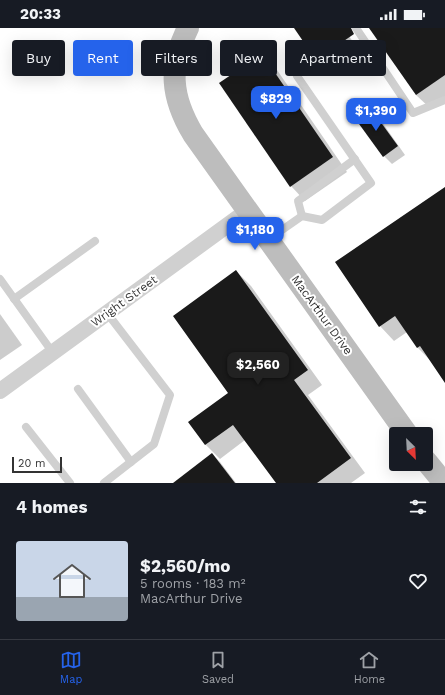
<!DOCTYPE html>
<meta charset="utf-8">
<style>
body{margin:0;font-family:"Work Sans",sans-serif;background:#20242c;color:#f1f3f6;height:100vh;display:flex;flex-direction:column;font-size:15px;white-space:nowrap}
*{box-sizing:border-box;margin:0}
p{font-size:13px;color:#9ea1a6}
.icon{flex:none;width:22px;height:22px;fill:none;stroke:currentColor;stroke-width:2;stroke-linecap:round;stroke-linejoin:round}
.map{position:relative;height:455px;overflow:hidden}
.drawer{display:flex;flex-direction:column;background:#171b24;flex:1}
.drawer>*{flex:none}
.banner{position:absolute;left:12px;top:12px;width:421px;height:36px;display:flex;gap:8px}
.needle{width:26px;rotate:156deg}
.tools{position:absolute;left:389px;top:399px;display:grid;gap:8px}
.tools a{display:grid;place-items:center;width:44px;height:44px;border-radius:4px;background:#171b24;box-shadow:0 4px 16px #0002;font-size:20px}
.scale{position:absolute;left:12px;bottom:10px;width:50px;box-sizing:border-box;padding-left:4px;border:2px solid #333;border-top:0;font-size:11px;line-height:14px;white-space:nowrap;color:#333;-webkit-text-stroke:3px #fff;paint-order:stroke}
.price{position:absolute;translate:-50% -34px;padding:0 9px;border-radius:8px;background:#2563eb;color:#fff;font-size:13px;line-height:26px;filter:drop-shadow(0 1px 2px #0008)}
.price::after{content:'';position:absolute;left:50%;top:24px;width:12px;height:9px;margin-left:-6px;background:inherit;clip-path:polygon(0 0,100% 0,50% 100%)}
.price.selected{background:#222;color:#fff}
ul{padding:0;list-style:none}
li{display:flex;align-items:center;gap:12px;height:100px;padding:0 16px}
li span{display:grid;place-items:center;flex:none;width:112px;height:80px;border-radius:4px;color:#555}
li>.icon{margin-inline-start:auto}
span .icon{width:48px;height:48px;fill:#fffc;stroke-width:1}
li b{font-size:17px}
h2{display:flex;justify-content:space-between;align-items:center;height:48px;padding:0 16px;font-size:17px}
.tag{padding:0 14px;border-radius:4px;background:#171b24;box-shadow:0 4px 16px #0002;font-size:14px;line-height:36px}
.tag.selected{background:#2563eb;color:#fff}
.status{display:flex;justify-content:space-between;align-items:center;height:28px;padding:0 20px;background:#171b24;direction:ltr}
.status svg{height:11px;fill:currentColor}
.dock{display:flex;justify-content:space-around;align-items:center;height:56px;border-top:1px solid #363941;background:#171b24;font-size:11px;color:#9ea1a6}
.dock a{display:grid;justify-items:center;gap:2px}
.dock .selected{color:#2563eb}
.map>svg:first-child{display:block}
.shadow{fill:#0003}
.building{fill:#1a1a1a}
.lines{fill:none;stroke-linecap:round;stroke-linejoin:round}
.lane{stroke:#d0d0d0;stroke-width:8}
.street{stroke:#d0d0d0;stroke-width:16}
.secondary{stroke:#bdbdbd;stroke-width:22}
.labels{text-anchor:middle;stroke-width:4;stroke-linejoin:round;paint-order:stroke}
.street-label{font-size:12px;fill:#333;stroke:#fff}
</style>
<div class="status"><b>20:33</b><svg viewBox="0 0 49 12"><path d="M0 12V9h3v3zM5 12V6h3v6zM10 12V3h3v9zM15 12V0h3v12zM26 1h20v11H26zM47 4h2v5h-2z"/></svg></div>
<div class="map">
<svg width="445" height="455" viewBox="0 0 445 455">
<rect width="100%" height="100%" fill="#fff"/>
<g class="shadow">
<polygon points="295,0 343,0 359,22 329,43 317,32"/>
<polygon points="370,0 445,0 445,72 431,81 416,67"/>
<polygon points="262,27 277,42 347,144 305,173 291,158"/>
<polygon points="369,80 377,87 405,127 392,136 384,128"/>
<polygon points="445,160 445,354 431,333 418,320 407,304 394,313 380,298"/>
<polygon points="236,243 251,258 322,357 308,367 365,445 351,455 277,455 245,412 220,431 205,416 230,365"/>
<polygon points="0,286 22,317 0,332"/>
<polygon points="212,426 220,434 236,455 188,455"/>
</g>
<g class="building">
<polygon points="294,0 351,0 354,6 316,32"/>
<polygon points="369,0 445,0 445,47 416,67"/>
<polygon points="262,26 333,129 290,159 219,55"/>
<polygon points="369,78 398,118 383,129 354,89"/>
<polygon points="445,159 445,355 420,318 417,320 395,288 379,299 335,234"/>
<polygon points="236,242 308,342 294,352 351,430 317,455 276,455 233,397 205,417 188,394 228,365 173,288"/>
<polygon points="212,425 235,455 173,455"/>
</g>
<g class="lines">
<g class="lane">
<polyline points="356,0 413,85 445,72"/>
<polyline points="302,188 298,173 355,131"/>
<polyline points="269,211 302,188 322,192 371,155 297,48"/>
<polyline points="0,251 53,325"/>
<polyline points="14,271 95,213"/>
<polyline points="78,361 131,434"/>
<polyline points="26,399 70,455"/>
<polyline points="104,455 154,416 170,367 107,285"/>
</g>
<polyline class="street" points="0,363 247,183"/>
<g class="secondary">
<path d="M188,0c-20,39 -17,69 5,106l214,300"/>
<polyline points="426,433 444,455"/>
</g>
</g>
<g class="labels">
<g class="street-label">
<text transform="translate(124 273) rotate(-36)" y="4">Wright Street</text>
<text transform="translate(322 287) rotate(54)" y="4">MacArthur Drive</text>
</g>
</g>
</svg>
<div class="tools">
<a><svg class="needle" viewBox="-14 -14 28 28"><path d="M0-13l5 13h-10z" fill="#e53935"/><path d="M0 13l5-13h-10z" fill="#9ea1a6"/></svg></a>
</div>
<div class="scale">20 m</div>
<b class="price" style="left:276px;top:92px">$829</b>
<b class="price" style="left:376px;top:104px">$1,390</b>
<b class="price" style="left:255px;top:223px">$1,180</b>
<b class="price selected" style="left:258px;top:358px">$2,560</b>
<div class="banner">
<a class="tag">Buy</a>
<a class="tag selected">Rent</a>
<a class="tag">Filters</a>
<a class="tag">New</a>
<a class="tag">Apartment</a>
</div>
</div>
<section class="drawer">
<h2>4 homes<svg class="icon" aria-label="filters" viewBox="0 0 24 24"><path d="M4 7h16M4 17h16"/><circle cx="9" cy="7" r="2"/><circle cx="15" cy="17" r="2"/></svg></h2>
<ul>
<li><span style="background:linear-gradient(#c9d6e8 70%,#9aa5b1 0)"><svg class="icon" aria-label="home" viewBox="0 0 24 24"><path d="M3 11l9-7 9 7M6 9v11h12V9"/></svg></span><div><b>$2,560/mo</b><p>5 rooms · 183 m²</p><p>MacArthur Drive</p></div><svg class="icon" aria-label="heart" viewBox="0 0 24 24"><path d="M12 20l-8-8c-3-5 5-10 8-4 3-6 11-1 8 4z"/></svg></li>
</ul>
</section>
<nav class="dock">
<a class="selected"><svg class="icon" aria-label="map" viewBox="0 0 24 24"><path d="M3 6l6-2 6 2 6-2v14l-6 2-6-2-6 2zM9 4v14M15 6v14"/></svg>Map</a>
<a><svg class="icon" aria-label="saved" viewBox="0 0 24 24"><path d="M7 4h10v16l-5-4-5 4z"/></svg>Saved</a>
<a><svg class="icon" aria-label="home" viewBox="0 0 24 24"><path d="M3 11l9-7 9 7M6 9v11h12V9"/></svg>Home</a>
</nav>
